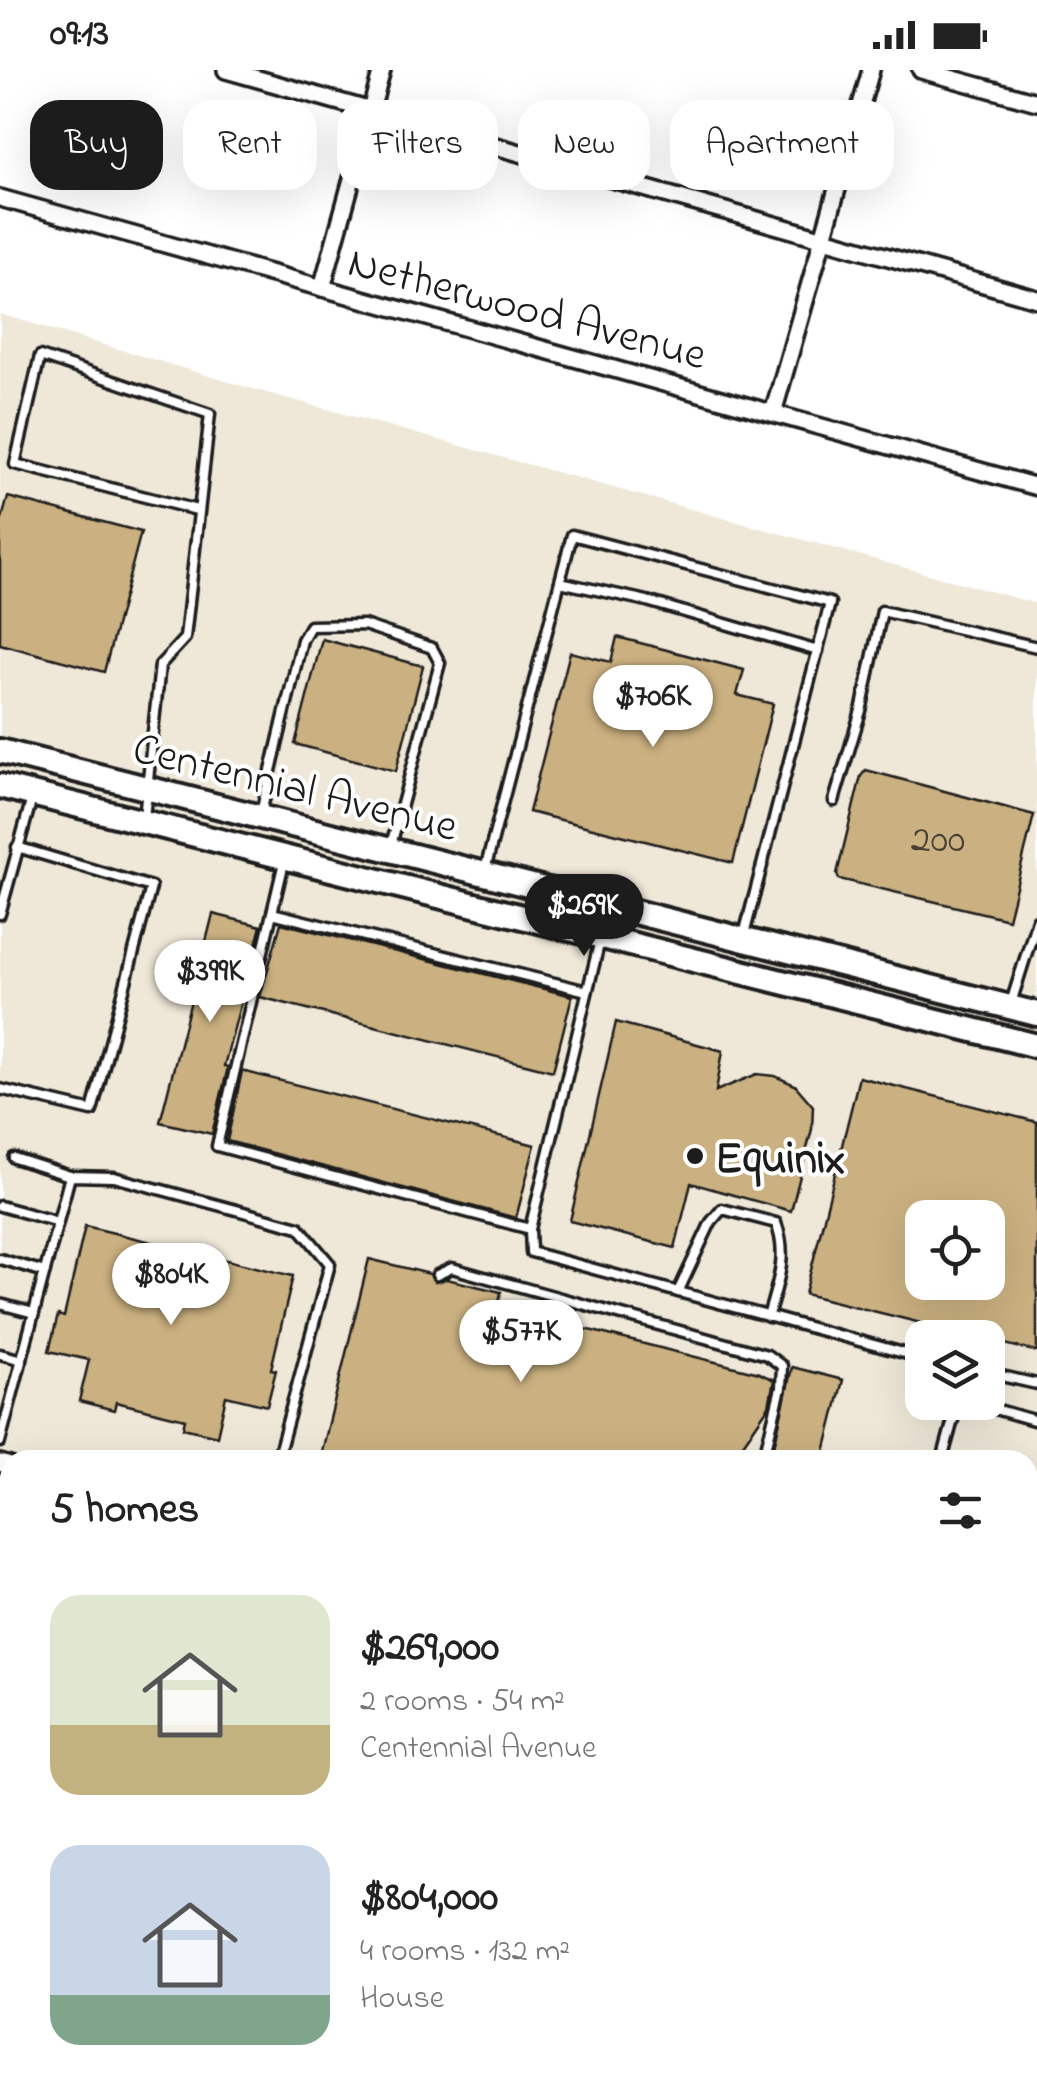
<!DOCTYPE html>
<meta charset="utf-8">
<style>
body{margin:0;font-family:"Indie Flower",sans-serif;background:#f2f2f2;color:#222;height:100vh;display:flex;flex-direction:column;font-size:38px;white-space:nowrap}
*{box-sizing:border-box;margin:0}
p{font-size:32px;color:#767676}
.icon{flex:none;width:55px;height:55px;fill:none;stroke:currentColor;stroke-width:2;stroke-linecap:round;stroke-linejoin:round}
.map{position:relative;flex:1;overflow:hidden}
.details{position:absolute;left:0px;top:1380px;width:1038px;height:642px;display:flex;flex-direction:column;background:#fff;border-radius:30px 30px 0 0;box-shadow:0 10px 40px #0002}
.details>*{flex:none}
.hud{position:absolute;left:30px;top:30px;width:978px;height:90px;display:flex;gap:20px}
.fabs{position:absolute;left:905px;top:1130px;display:grid;gap:20px}
.fabs a{display:grid;place-items:center;width:100px;height:100px;border-radius:20px;background:#fff;box-shadow:0 10px 40px #0002;font-size:50px}
.price{position:absolute;translate:-50% -85px;padding:0 22px;border-radius:35px;background:#fff;color:#222;font-size:32px;line-height:65px;filter:drop-shadow(0 2px 5px #0008)}
.price::after{content:'';position:absolute;left:50%;top:60px;width:30px;height:22px;margin-left:-15px;background:inherit;clip-path:polygon(0 0,100% 0,50% 100%)}
.price.on{background:#1c1c1c;color:#fff}
ul{padding:0;list-style:none}
li{display:flex;align-items:center;gap:30px;height:250px;padding:0 50px}
li span{display:grid;place-items:center;flex:none;width:280px;height:200px;border-radius:30px;color:#555}
li>.icon{margin-inline-start:auto}
span .icon{width:120px;height:120px;fill:#fffc;stroke-width:1}
li b{font-size:42px}
h2{display:flex;justify-content:space-between;align-items:center;height:120px;padding:0 50px;font-size:42px}
.pill{padding:0 35px;border-radius:30px;background:#fff;box-shadow:0 10px 40px #0002;font-size:35px;line-height:90px}
.pill.on{background:#1c1c1c;color:#fff}
.status{display:flex;justify-content:space-between;align-items:center;height:70px;padding:0 50px;background:#fff;direction:ltr}
.status svg{height:28px;fill:currentColor}
.map>svg:first-child{display:block}
.built{fill:#efe8d9;fill-rule:evenodd}
.green{fill:#a4ebb8;stroke:#60846a;stroke-width:2.5}
.building{fill:#cbb181;stroke:#1c1c1c;stroke-width:2.5;fill-rule:evenodd}
.lines{fill:none;stroke-linecap:round;stroke-linejoin:round}
.lane-casing{stroke:#1c1c1c;stroke-width:15}
.street-casing{stroke:#1c1c1c;stroke-width:22}
.secondary-casing{stroke:#1c1c1c;stroke-width:30}
.highway-casing{stroke:#1c1c1c;stroke-width:35}
.lane{stroke:#fff;stroke-width:8}
.street{stroke:#fff;stroke-width:15}
.secondary{stroke:#fff;stroke-width:22}
.highway{stroke:#f6e281;stroke-width:28}
.poi-dot{fill:#1c1c1c;stroke:#fff;stroke-width:4}
.labels{text-anchor:middle;stroke-width:8;stroke-linejoin:round;paint-order:stroke}
.number-label{font-size:40px;fill:#484135}
.street-label{font-size:45px;fill:#1c1c1c;stroke:#fff}
.poi-label{font-size:45px;font-weight:bold;fill:#1c1c1c;stroke:#fff;text-anchor:start}
</style>
<div class="status"><b>09:13</b><svg viewBox="0 0 49 12"><path d="M0 12V9h3v3zM5 12V6h3v6zM10 12V3h3v9zM15 12V0h3v12zM26 1h20v11H26zM47 4h2v5h-2z"/></svg></div>
<div class="map">
<svg width="1037" height="2022" viewBox="0 0 1037 2022">
<rect width="100%" height="100%" fill="#fff"/>
<filter id="ink" filterUnits="userSpaceOnUse"><feTurbulence type="fractalNoise" baseFrequency=".01" numOctaves="2"/><feDisplacementMap in="SourceGraphic" scale="20" xChannelSelector="R" yChannelSelector="G"/><feConvolveMatrix kernelMatrix="1 2 1 2 8 2 1 2 1" color-interpolation-filters="sRGB"/></filter>
<g filter="url(#ink)">
<path class="built" d="M0,244l253,75 784,215v1153l-9,-3v-294h-1018v26l-10,-3zM922,1148h66v64h-66zM922,1268h66v64h-66z"/>
<g class="green">
<polygon points="0,1413 10,1416 10,1456 0,1453"/>
<polygon points="0,1651 10,1653 10,2012 54,2013 41,2022 0,2017"/>
<polygon points="1028,1684 1037,1687 1037,1731 1028,1729"/>
<polygon points="1028,1897 1037,1899 1037,1963 1028,1961"/>
</g>
<g class="building">
<polygon points="8,427 141,462 104,602 0,574 0,456"/>
<polygon points="617,567 744,600 737,625 773,634 733,793 529,742 570,582 611,592"/>
<polygon points="322,569 423,596 396,701 295,674"/>
<polygon points="866,700 1034,745 1008,849 839,809 837,804 861,706"/>
<polygon points="213,844 261,856 224,996 228,997 212,1064 160,1052"/>
<polygon points="281,853 572,926 553,1001 260,927"/>
<polygon points="616,952 723,981 716,1021 757,1004 775,1006 795,1015 813,1036 812,1059 791,1141 691,1113 675,1178 570,1151"/>
<polygon points="242,1001 535,1075 516,1148 227,1071"/>
<path d="M859,1007l178,45v230l-232,-58zM922,1148h66v64h-66z"/>
<polygon points="85,1156 293,1206 271,1299 276,1300 267,1336 226,1326 217,1366 183,1358 185,1349 116,1332 114,1340 79,1331 89,1290 49,1281 58,1245 64,1247"/>
<polygon points="369,1189 430,1204 435,1212 447,1209 501,1222 498,1237 759,1303 774,1310 769,1336 741,1377 720,1390 320,1390"/>
<polygon points="792,1297 843,1310 823,1390 771,1390"/>
</g>
<g class="lines">
<g class="lane-casing">
<g id="lane">
<polyline points="560,512 647,531 818,581"/>
<polyline points="834,731 862,637 882,541 1037,577"/>
<polyline points="261,743 302,570 310,556 364,555 432,578 440,593 391,775"/>
<polyline points="144,748 160,595 185,568 210,344 40,286 15,394 197,440"/>
<polyline points="284,792 217,1076 530,1159"/>
<polyline points="485,800 572,465 830,533 744,865"/>
<polyline points="272,843 587,921"/>
<polyline points="0,844 32,728"/>
<polyline points="600,870 530,1159 531,1182 922,1288"/>
<polyline points="1011,933 1037,850"/>
<polyline points="0,1019 92,1041 151,817 17,777"/>
<polyline points="14,1088 70,1106"/>
<polyline points="0,1136 58,1152"/>
<polyline points="0,1189 45,1202"/>
<polyline points="437,1205 452,1198 767,1285 782,1296 781,1318 763,1390"/>
<path d="M678,1222l33,-70 11,-13 54,14c13,33 1,61 -8,94"/>
<polyline points="0,1234 34,1243"/>
<polyline points="0,1284 22,1290"/>
<polyline points="988,1303 1037,1314"/>
<polyline points="970,1332 1037,1351"/>
<polyline points="0,1372 70,1106 114,1107 299,1157 330,1194 277,1390"/>
<polyline points="942,1390 956,1339 965,1332"/>
<polyline points="1028,1448 1037,1412"/>
<polyline points="0,1616 10,1619"/>
</g>
</g>
<g class="street-casing">
<g id="street">
<polyline points="226,0 1037,229"/>
<polyline points="921,0 1037,32"/>
<polyline points="0,128 1037,417"/>
<polyline points="322,218 382,0"/>
<polyline points="773,343 871,0"/>
<polyline points="0,1393 10,1396"/>
<polyline points="1028,1663 1037,1665"/>
<polyline points="1028,1979 1037,1981"/>
<polyline points="299,2012 332,2022"/>
<polyline points="501,2022 505,2012"/>
<polyline points="694,2022 697,2012"/>
<polyline points="887,2022 890,2012"/>
</g>
</g>
<g class="secondary-casing">
<g id="secondary">
<polyline points="0,681 1037,944"/>
<polyline points="0,716 1037,976"/>
</g>
</g>
<g class="highway-casing">
<g id="highway">
<polyline points="0,1495 10,1497"/>
<polyline points="0,1569 10,1571"/>
<polyline points="1028,1767 1037,1770"/>
<polyline points="1028,1840 1037,1842"/>
</g>
</g>
<use href="#lane" class="lane"/>
<use href="#street" class="street"/>
<use href="#secondary" class="secondary"/>
<use href="#highway" class="highway"/>
</g>
</g>
<circle class="poi-dot" cx="695" cy="1086" r="10"/>
<g class="labels">
<g class="number-label">
<text x="938" y="781">200</text>
</g>
<g class="street-label">
<text transform="translate(528 236) rotate(15)" y="16">Netherwood Avenue</text>
<text transform="translate(296 715) rotate(14)" y="16">Centennial Avenue</text>
</g>
<g class="poi-label">
<text x="715" y="1102">Equinix</text>
</g>
</g>
</svg>
<div class="fabs">
<a><svg class="icon" aria-label="locate" viewBox="0 0 24 24"><circle cx="12" cy="12" r="6"/><path d="M12 2v4M12 18v4M2 12h4M18 12h4"/></svg></a>
<a><svg class="icon" aria-label="layers" viewBox="0 0 24 24"><path d="M12 4l9 5-9 5-9-5zM3 14l9 5 9-5"/></svg></a>
</div>
<b class="price" style="left:653px;top:680px">$706K</b>
<b class="price on" style="left:584px;top:889px">$269K</b>
<b class="price" style="left:210px;top:955px">$399K</b>
<b class="price" style="left:171px;top:1258px">$804K</b>
<b class="price" style="left:521px;top:1315px">$577K</b>
<div class="hud">
<a class="pill on">Buy</a>
<a class="pill">Rent</a>
<a class="pill">Filters</a>
<a class="pill">New</a>
<a class="pill">Apartment</a>
</div>
<section class="details">
<h2>5 homes<svg class="icon" aria-label="filters" viewBox="0 0 24 24"><path d="M4 7h16M4 17h16"/><circle cx="9" cy="7" r="2"/><circle cx="15" cy="17" r="2"/></svg></h2>
<ul>
<li><span style="background:linear-gradient(#dfe7d0 65%,#c2b280 0)"><svg class="icon" aria-label="home" viewBox="0 0 24 24"><path d="M3 11l9-7 9 7M6 9v11h12V9"/></svg></span><div><b>$269,000</b><p>2 rooms · 54 m²</p><p>Centennial Avenue</p></div></li>
<li><span style="background:linear-gradient(#c9d6e8 75%,#7fa58c 0)"><svg class="icon" aria-label="home" viewBox="0 0 24 24"><path d="M3 11l9-7 9 7M6 9v11h12V9"/></svg></span><div><b>$804,000</b><p>4 rooms · 132 m²</p><p>House</p></div></li>
</ul>
</section>
</div>
